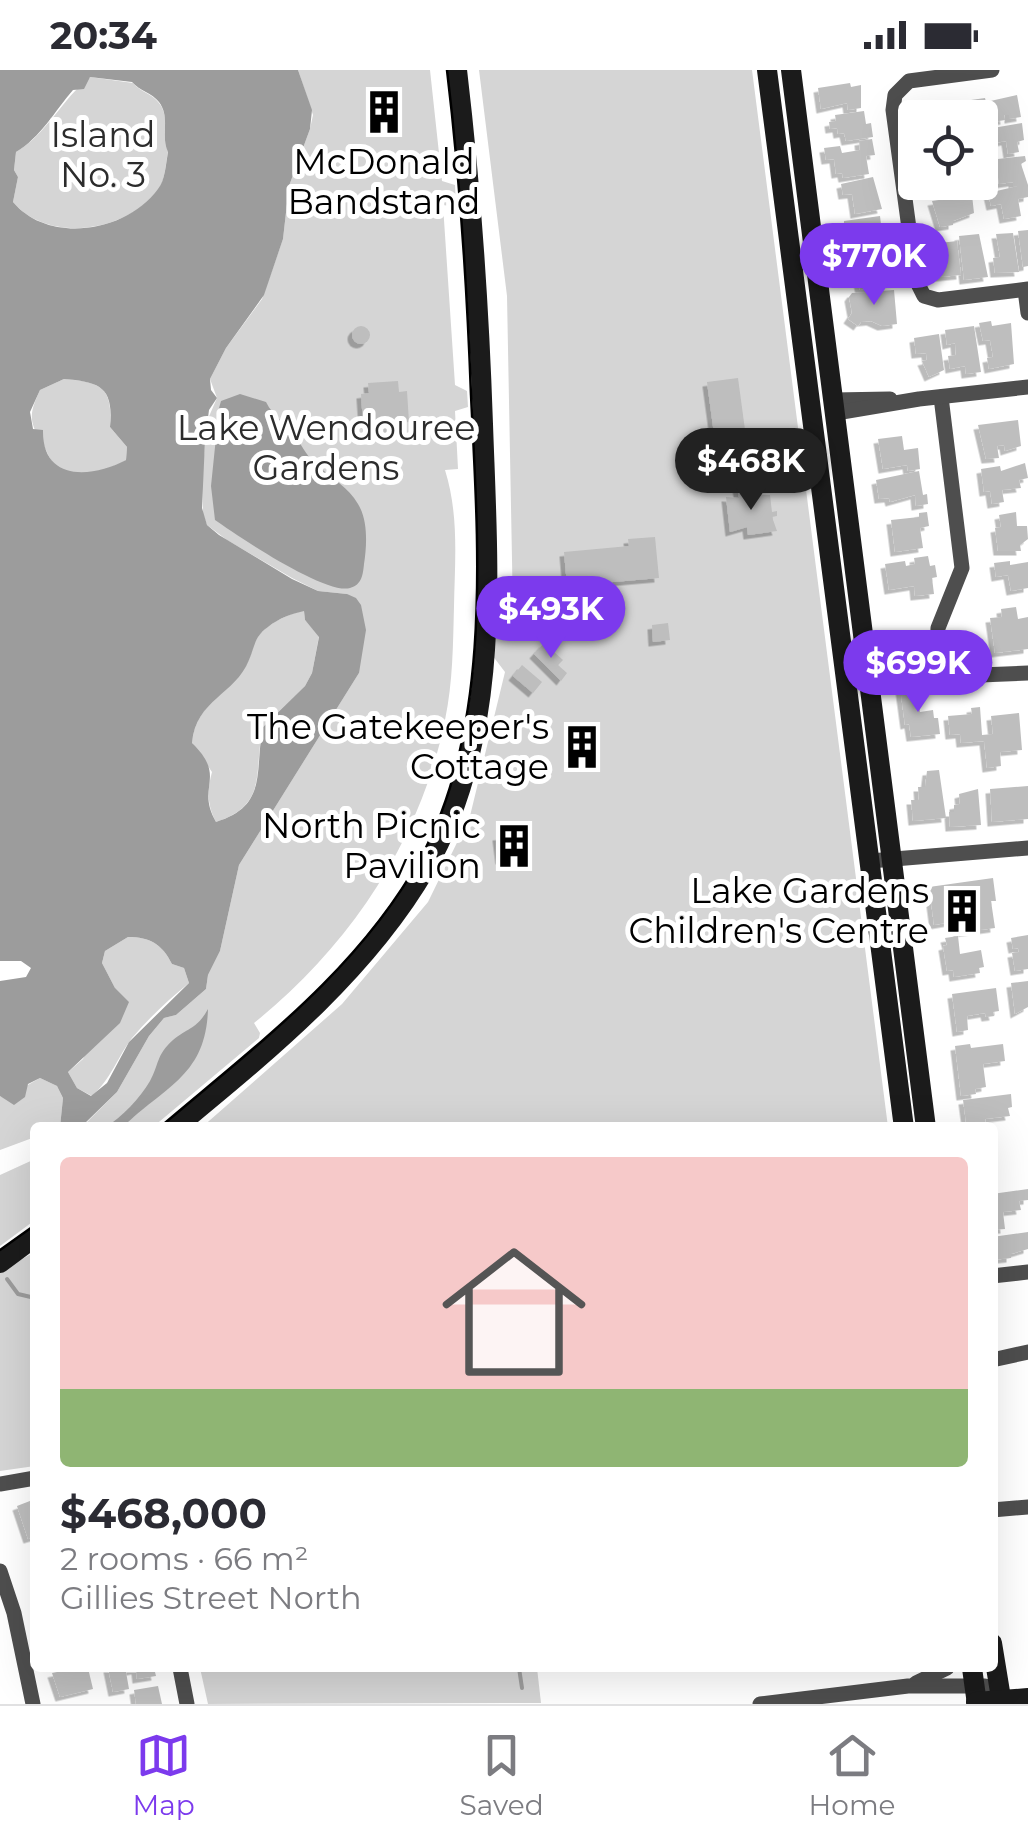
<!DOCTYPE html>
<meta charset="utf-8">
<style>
body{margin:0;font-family:Montserrat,sans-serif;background:#f7f7f7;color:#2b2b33;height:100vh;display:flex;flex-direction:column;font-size:38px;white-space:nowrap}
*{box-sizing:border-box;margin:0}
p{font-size:32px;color:#7c7c81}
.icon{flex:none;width:55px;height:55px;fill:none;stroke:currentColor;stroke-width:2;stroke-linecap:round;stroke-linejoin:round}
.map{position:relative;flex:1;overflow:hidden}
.sheet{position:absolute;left:30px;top:1052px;width:968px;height:550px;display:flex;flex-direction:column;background:#fff;border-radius:10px;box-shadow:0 10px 40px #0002}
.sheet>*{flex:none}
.controls{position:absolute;left:898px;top:30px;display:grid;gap:20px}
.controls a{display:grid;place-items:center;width:100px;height:100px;border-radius:10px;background:#fff;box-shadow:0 10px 40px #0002;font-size:50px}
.price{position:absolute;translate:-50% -85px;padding:0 22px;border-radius:35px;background:#7c3aed;color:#fff;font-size:32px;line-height:65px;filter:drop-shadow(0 2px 5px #0008)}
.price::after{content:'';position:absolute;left:50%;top:60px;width:30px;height:22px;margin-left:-15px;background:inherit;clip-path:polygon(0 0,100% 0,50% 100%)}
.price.selected{background:#222;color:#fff}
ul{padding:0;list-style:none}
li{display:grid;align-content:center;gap:20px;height:530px;padding:0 30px}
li+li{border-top:2px solid #e1e1e2}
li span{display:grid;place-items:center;height:310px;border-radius:10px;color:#555}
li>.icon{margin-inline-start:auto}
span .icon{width:180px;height:180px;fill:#fffc;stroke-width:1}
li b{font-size:42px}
.status{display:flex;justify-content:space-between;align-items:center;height:70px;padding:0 50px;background:#fff;direction:ltr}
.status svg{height:28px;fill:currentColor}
.tab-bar{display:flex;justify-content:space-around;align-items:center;height:140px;border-top:2px solid #e1e1e2;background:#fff;font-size:28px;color:#7c7c81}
.tab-bar a{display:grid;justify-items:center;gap:5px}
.tab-bar .selected{color:#7c3aed}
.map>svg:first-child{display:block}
.green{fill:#d5d5d5}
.water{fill:#9c9c9c;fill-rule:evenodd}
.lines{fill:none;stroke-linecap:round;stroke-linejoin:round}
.stream{stroke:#9c9c9c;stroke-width:4}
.building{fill:#bebebe;filter:url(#shadow)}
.street{stroke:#4e4e4e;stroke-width:15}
.secondary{stroke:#1b1b1b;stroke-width:20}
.tram{stroke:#000;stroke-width:2.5}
.labels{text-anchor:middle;stroke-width:10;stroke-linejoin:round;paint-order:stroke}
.park-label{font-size:35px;fill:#2c2c2c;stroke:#fff}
.poi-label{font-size:35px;fill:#000;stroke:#fff;text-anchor:end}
</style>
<div class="status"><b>20:34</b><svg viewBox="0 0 49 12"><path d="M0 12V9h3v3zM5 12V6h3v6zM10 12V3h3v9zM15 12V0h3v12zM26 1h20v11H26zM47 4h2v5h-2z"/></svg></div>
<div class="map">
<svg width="1028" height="1634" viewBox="0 0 1028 1634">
<defs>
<filter id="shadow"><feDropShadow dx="-4.5" dy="4.5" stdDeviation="0" flood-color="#0004"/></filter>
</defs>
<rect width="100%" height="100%" fill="#fff"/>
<g class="green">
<path d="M298,0h132l12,111 13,4 1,22 -13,-2 12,180 12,6 1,16 -13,4 3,58 -13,1c14,45 10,89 9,136 -1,38 -1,76 -9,114 -24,120 -96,227 -191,303l6,10 -1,5 -106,89 -72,1 36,-36 32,-56 15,-18 12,-3 30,-26 2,-14 12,-24 19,-86 120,-192 -12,-79 -29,-3 -26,-13 -65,-38 -20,-15 -4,-11 -1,-34 5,-59 10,-23 -7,-19 16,-31 36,-49 21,-60 6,-53 21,-57 3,-14z"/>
<polygon points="479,0 752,0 888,1057 201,1058 342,934 428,832 470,746 505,602 492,585 494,552 512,560 513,542 507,226"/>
<path d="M90,7l43,6c7,9 19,10 26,20 12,15 1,32 9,48 -2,11 -3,29 -9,38 -31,43 -111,55 -146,13l5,-25 -4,-7 2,-18c30,-17 46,-53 74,-75z"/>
<path d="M64,309c37,3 49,8 46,48l17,20 -1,13c-18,10 -49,21 -68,7 -9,-6 -11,-17 -17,-26 -13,-21 -11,-29 -1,-51z"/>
<path d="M304,540l1,10 14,16 -7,37 -7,13 -42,41c-10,44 6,78 -47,95 -9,-17 -9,-32 -4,-50l-20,-29c3,-36 33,-50 53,-76 8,-12 6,-24 17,-35 12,-12 26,-17 42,-22z"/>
<path d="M128,867c22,0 34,7 44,27l12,4 5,15c-21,17 -40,35 -57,55 -15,20 -21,41 -40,58l-15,-8 -9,-16 15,-13 32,-71 -13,-25 3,-12z"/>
<polygon points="40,1008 57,1016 63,1028 60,1057 35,1058 35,1067 0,1080 0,1026 5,1028"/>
<polygon points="35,1089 35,1150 0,1176 0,1105"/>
<polygon points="33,1183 35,1396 0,1401 0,1201"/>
<polygon points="200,1598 537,1598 541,1633 208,1634"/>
</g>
<g class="water">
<path d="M0,0h298l14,40 -2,19 -21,57 -6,53 -19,56 -38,53 -16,31 1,11 6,8 -8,12 -4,31 -3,67 5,17 12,10 73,44 26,12 29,3 9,4 5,7 5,25 -7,43 -120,192 -19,86 -12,24 -2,14 -30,26 -12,3 -15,18 -32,56 -36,35h-21l3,-29 -6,-12 -17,-8 -12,6 -3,13 -11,8 -14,-9v-115l26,-4 5,-9 -10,-7h-21zM90,7l42,5c8,9 20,11 27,20 12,16 1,33 9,50 -2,11 -3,29 -10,37 -31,43 -109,56 -145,13l5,-25 -4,-7 2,-18c24,-14 39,-41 57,-62l11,-1zM64,309c36,3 50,8 46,48l17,20 -1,13c-34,18 -84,22 -83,-30l-10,-1 -3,-17 10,-22zM304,541l1,9 14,17 -7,36 -7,13 -42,41c-9,43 6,79 -47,95 -21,-36 12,-44 -24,-79 4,-44 43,-48 57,-83 6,-14 5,-23 19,-33 11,-9 23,-13 36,-16zM128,867c22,0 34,7 44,27l12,4 5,15 -60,59 -22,41 -16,13 -14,-8 -9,-16 52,-49 9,-21 -14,-14 -13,-25 3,-12z"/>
<path d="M240,324l26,8c7,15 21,21 30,35 7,11 12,21 23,30 13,11 30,21 39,37 10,16 9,41 6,60 -1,10 -2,21 -14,24 -24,7 -111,-51 -135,-68l-4,-34 8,-78 2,-7z"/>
<path d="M208,939c-2,67 -43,77 -85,118h-17c16,-10 34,-29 44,-46 9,-16 6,-26 23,-41 16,-13 24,-11 35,-31z"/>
</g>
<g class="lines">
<g class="stream">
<polyline points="7,1209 18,1224 35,1228"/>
<polyline points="519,1598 522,1618"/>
</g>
</g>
<g class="building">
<polygon points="850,13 851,17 861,15 861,38 848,40 847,33 821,39 818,18"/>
<polygon points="1017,25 1021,47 1009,49 1009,45 1004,45 1005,50 980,54 980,48 974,46 971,30 985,28 986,32"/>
<polygon points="375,31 394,32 393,52 375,51"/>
<polygon points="955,32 965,33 967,46 926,48 925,40 929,36"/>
<polygon points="864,41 866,54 871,53 873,67 846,71 844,63 838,64 837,58 830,59 829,52 836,51 835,45"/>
<polygon points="1022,53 1024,70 1017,72 1019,82 1008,84 1006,71 989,74 987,59"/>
<polygon points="872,69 875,85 866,86 869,104 843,108 842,103 836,104 834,89 826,90 824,78 840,76 842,83 860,80 859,71"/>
<polygon points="1025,86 1026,91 1021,94 1028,115 1028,127 1018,129 1021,146 1004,149 1001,134 991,136 988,123 1018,116 1013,117 1013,112 999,114 997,101 991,102 989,90"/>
<polygon points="873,107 882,139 855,144 852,124 843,125 841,114"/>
<polygon points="972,125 974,143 953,151 953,155 940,157 932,131"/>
<polygon points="880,146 884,179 870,181 869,169 863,170 864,174 843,174 844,151"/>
<polygon points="1028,160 1028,196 1023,197 1018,161"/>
<polygon points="1013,163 1019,202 995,203 993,188 1000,187 996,164"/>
<polygon points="979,164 988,207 964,210 959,166"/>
<polygon points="957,171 961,205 940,207 937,187 933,187 931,174"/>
<polygon points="879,183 881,194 873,195 877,217 860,220 858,211 849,213 848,190"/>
<polygon points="894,220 897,254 882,256 871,251 861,252 858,256 848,249 852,243 849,227 852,223"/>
<polygon points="991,251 992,256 1011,253 1014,294 989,299 987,288 993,287 990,270 983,271 979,253"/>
<circle cx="361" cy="265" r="9"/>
<polygon points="974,256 981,302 966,304 965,296 950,299 948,286 956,285 955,273 947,275 945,260"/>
<polygon points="939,264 944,300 929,307 922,291 927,290 926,283 916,284 914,268"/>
<polygon points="738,308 748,382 717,386 707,312"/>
<polygon points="398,311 399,322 407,321 409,352 401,353 401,362 371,364 370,354 363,354 361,324 369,323 368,313"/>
<polygon points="1018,350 1021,376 1005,381 1004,375 997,376 999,388 986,389 978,355"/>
<polygon points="902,366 904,380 918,378 920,399 908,401 907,395 883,399 878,369"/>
<polygon points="1025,393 1028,408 1019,410 1021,418 1002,420 1004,432 992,434 990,421 984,422 981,399 1000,396 1001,401"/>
<polygon points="919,401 923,425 927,424 928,434 916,436 915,425 890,432 889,428 879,429 876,410"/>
<polygon points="748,415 750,425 770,425 772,442 777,441 777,446 772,447 777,461 748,465 747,457 730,462 726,427 739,428 737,417"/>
<polygon points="927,442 929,456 920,458 923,478 895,482 891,450 919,447 919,443"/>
<polygon points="1016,442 1017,456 1027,456 1028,469 1020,475 1021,481 998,481 995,458 1001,457 999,445"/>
<polygon points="655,467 659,508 567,516 564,482 629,476 628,469"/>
<polygon points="928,486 930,496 935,495 937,507 932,508 934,524 915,526 914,516 889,520 885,494 905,491 906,496 915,494 914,488"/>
<polygon points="1010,491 1010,495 1028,492 1028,518 1011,521 1008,505 996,507 994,493"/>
<polygon points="1016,537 1018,549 1028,547 1028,579 995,583 990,548 1002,547 1001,539"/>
<polygon points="668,553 670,570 653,572 652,555"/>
<polygon points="544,573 563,590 558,595 567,603 561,611 534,584"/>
<polygon points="522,595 542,612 533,623 513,606"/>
<polygon points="917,616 920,642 933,640 934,648 938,648 940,664 911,667 909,654 905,655 900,618"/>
<polygon points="980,637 982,665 993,664 991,646 1019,643 1022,680 1000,682 1001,696 987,698 984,671 961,673 960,664 950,665 948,646 972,644 971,638"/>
<polygon points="588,663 591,677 594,676 597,683 579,690 570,670"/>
<polygon points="939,700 946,748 913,751 911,730 919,730 918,717 925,717 927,701"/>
<polygon points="1028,716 1028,749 992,752 990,719"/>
<polygon points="978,719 981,755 950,757 949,742 954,742 954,735 960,734 959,724"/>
<polygon points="528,763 531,787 500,790 497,766"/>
<polygon points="993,808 996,831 991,831 995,858 958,863 957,851 934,855 929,817"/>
<polygon points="1028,865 1028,899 1015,901 1012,883 1019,882 1018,878 1013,879 1011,868"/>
<polygon points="958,866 960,884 981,880 984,897 979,898 980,903 954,907 953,900 947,901 943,876 947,875 945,868"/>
<polygon points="1028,911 1028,937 1015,944 1011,913"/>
<polygon points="996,918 999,941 993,942 994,946 986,947 985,943 967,946 968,960 957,962 952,924"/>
<polygon points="970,974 971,978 1003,974 1005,991 983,994 986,1017 975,1019 976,1024 961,1026 955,976"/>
<polygon points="1011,1024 1012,1037 1008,1038 1010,1046 985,1049 986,1058 972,1058 971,1052 966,1052 963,1030"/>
<polygon points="1028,1119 1028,1130 1019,1131 1021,1140 1003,1142 1005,1159 992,1160 992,1124"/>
<polygon points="1028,1162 1028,1179 1011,1184 1011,1188 992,1190 992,1167"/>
<polygon points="35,1429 35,1467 28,1469 17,1436"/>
<polygon points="77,1598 88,1598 93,1619 60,1627 52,1603"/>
<polygon points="108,1598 154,1598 156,1606 137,1609 136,1600 126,1602 129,1619 113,1622"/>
<polygon points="158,1616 162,1634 136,1634 134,1620"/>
</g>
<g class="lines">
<g class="street">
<polyline points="992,0 909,11 895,25 893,40 916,210 924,226 938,230 1028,219"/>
<polyline points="1025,220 1028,243"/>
<polyline points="941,327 962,498 938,558 937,586 945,600 955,606 1028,603"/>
<polyline points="834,330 890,329"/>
<polyline points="836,343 919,329 1028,317"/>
<polyline points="870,791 1028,778"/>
<polyline points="992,1206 1028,1202"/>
<polyline points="992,1290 1028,1282"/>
<polyline points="0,1414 35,1408"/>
<polyline points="992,1440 1028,1437"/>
<polyline points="0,1501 14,1543 33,1634"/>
<polyline points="180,1598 187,1634"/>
<polyline points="916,1613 947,1598"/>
<polyline points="760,1634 908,1616 985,1616"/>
</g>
<g class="secondary">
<polyline points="767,0 904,1058"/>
<polyline points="791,0 926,1058"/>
<path d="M175,1058c93,-77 190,-155 251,-260 76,-132 62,-297 57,-444 -4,-118 -12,-236 -26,-354"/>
<polyline points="0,1193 35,1167"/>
<polyline points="992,1573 1002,1634"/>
<polyline points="972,1598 977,1634"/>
<polyline points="976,1632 1028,1628"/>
</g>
<g class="tram">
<path d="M159,1058c95,-81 201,-159 262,-271 72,-132 57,-316 50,-462 -4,-109 -11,-217 -24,-325"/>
<polyline points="0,1180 35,1155"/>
</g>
</g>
<defs>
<g id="building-bare" transform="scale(3.45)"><path d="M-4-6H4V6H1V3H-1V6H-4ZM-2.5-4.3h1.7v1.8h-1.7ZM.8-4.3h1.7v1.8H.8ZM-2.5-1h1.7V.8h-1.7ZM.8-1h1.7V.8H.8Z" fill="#000" stroke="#fff" stroke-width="2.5" paint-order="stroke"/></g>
</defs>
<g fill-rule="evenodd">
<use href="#building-bare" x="384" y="42"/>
<use href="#building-bare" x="582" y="677"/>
<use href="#building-bare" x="514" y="776"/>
<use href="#building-bare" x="962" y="841"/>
</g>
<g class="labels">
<g class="park-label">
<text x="103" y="77">Island<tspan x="103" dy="40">No. 3</tspan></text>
<text x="326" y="370">Lake Wendouree<tspan x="326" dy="40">Gardens</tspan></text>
</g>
<g class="poi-label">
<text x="384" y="104" text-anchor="middle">McDonald<tspan x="384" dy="40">Bandstand</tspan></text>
<text x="549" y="669">The Gatekeeper's<tspan x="549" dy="40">Cottage</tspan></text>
<text x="481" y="768">North Picnic<tspan x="481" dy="40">Pavilion</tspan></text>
<text x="929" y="833">Lake Gardens<tspan x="929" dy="40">Children's Centre</tspan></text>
</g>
</g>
</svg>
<div class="controls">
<a><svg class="icon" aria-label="locate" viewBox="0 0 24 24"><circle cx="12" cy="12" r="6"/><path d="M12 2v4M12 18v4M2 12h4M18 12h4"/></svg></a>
</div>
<b class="price" style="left:874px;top:238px">$770K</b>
<b class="price selected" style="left:751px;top:443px">$468K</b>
<b class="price" style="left:551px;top:591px">$493K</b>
<b class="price" style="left:918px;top:645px">$699K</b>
<section class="sheet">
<ul>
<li><span style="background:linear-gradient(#f6c9c9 75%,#8fb573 0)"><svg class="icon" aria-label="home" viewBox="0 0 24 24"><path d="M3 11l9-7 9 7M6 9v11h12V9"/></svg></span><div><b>$468,000</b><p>2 rooms · 66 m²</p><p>Gillies Street North</p></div></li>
</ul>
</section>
</div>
<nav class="tab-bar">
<a class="selected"><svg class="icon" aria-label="map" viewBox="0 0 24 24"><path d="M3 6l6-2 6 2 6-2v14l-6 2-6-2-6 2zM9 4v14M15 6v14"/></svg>Map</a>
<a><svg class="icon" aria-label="saved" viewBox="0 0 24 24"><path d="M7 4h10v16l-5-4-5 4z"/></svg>Saved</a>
<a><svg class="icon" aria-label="home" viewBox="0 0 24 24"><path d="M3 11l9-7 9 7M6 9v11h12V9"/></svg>Home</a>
</nav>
